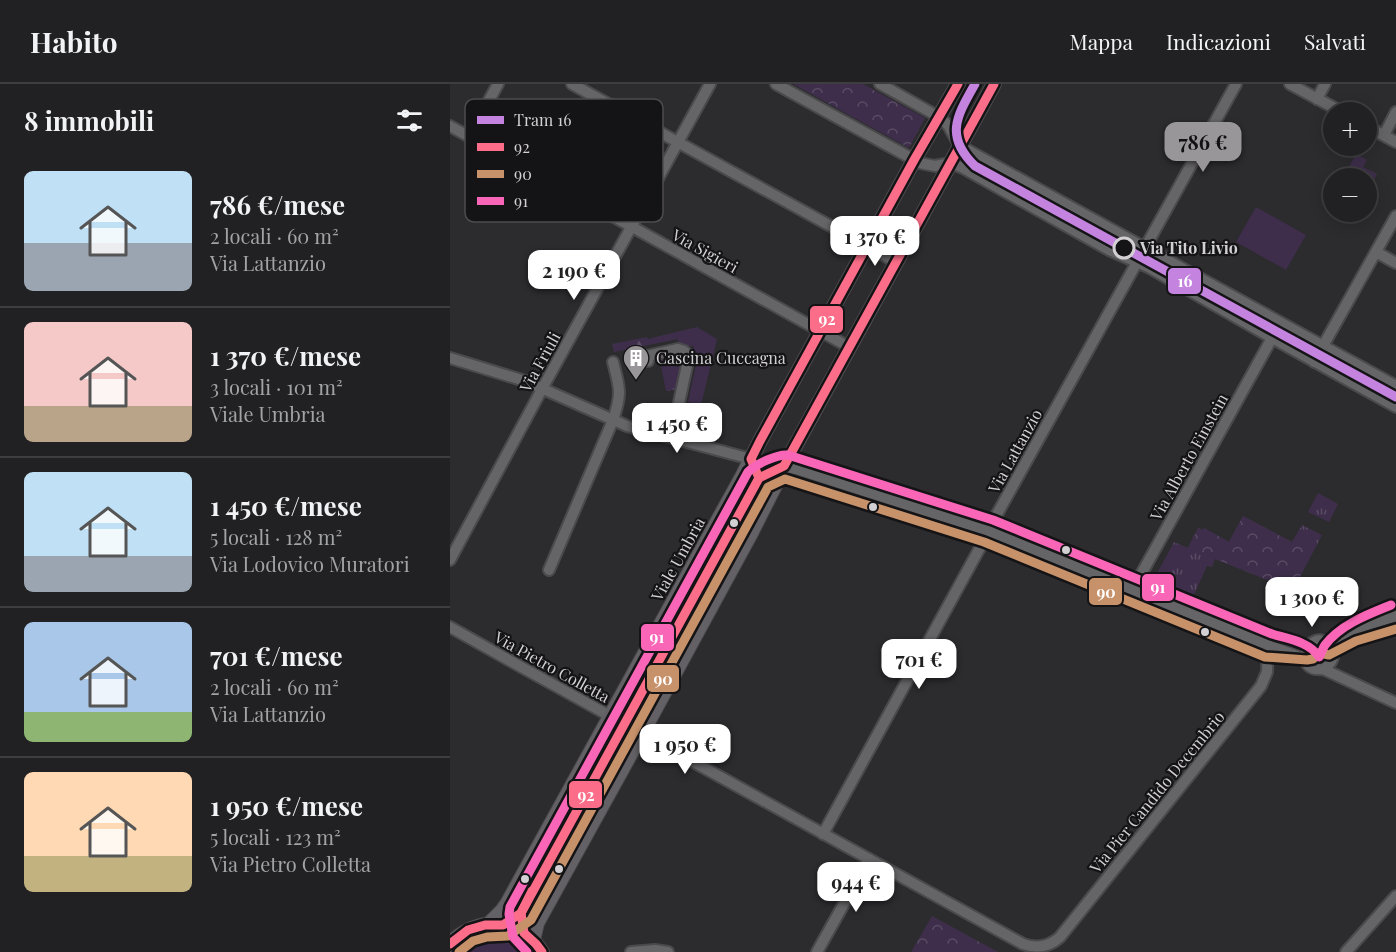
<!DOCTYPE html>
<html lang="it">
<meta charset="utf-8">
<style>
body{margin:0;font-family:"Playfair Display",serif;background:#2d2d2f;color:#f1f3f6;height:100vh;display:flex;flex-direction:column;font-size:22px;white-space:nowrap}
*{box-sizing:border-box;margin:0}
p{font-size:20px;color:#a2a3a5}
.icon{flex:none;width:33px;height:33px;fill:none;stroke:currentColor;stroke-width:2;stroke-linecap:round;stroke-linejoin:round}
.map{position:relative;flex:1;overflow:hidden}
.sheet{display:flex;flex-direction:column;background:#212022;width:450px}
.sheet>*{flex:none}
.buttons{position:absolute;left:873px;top:18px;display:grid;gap:12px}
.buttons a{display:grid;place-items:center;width:54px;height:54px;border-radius:50%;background:#212022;box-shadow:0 3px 15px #0003,0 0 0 2px #3e3e40;font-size:30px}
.price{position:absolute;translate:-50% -51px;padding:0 14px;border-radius:12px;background:#fff;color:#222;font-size:20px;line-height:39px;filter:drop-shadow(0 2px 3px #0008)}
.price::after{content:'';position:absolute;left:50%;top:36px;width:18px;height:14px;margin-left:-9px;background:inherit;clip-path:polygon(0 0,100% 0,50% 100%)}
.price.on{background:#989699;color:#111}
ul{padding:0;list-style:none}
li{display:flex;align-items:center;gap:18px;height:150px;padding:0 24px}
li+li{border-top:2px solid #3e3e40}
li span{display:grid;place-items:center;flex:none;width:168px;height:120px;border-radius:9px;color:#555}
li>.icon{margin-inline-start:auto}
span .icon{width:72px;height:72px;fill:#fffc;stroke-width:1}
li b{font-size:26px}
h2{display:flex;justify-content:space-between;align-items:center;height:72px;padding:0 24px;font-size:26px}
header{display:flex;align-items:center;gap:36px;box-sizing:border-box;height:84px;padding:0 30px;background:#212022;border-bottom:2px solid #3e3e40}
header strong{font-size:28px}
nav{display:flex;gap:33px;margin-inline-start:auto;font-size:21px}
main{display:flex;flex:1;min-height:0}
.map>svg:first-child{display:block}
.grass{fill:url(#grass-tufts)}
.forest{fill:url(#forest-firs)}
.park{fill:url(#park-crowns)}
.garden{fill:#3e2e4b}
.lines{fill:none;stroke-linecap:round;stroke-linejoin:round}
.minor-casing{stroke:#4a494b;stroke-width:14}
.major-casing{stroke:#4a494b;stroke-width:16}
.minor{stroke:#656466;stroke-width:10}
.major{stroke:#636165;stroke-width:14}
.bus-1-casing{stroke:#141315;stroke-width:14}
.bus-2-casing{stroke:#141315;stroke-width:14}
.bus-3-casing{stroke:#141315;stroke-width:14}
.bus-1{stroke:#fb6d88;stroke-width:9}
.bus-2{stroke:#c7916a;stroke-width:9}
.bus-3{stroke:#fa66b7;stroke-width:9}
.tram-1-casing{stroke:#141315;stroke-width:14}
.tram-1{stroke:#c483df;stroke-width:9}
.stop-dot{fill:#141315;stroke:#d2d0d3;stroke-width:3}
.bus-dot{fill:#d2d0d3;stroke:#141315;stroke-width:2}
.labels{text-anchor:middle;stroke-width:4.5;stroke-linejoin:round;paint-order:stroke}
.stop-label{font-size:16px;font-weight:bold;fill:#d2d0d3;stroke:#141315;text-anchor:start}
.street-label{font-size:16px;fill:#d2d0d3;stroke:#141315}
.poi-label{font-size:16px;fill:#d2d0d3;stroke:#141315;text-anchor:start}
.key{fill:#141315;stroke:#4d4c4e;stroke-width:1.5}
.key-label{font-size:16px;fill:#d2d0d3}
.line-badge{stroke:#141315;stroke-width:2}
.badge-label{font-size:16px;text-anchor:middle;font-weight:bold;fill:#fff}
</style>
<header>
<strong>Habito</strong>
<nav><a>Mappa</a><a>Indicazioni</a><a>Salvati</a></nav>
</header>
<main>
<section class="sheet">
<h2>8 immobili<svg class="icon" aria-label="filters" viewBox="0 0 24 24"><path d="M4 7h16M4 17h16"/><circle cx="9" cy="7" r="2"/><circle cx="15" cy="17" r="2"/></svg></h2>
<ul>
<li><span style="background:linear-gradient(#bfe0f5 60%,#9aa5b1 0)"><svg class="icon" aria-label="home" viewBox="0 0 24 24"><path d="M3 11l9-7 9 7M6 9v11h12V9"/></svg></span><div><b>786 €/mese</b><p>2 locali · 60 m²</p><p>Via Lattanzio</p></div></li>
<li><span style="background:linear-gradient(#f6c9c9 70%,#b9a48a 0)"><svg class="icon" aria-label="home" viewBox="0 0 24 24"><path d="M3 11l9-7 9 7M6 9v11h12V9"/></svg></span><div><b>1 370 €/mese</b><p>3 locali · 101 m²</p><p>Viale Umbria</p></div></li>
<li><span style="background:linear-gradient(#bfe0f5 70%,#9aa5b1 0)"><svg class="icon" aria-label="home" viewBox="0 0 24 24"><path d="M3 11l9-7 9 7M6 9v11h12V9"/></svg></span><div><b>1 450 €/mese</b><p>5 locali · 128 m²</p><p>Via Lodovico Muratori</p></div></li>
<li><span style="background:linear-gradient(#a9c7e8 75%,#8fb573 0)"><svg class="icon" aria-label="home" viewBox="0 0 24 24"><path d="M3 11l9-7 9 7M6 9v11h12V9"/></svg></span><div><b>701 €/mese</b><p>2 locali · 60 m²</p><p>Via Lattanzio</p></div></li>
<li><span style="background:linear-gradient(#ffd9b3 70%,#c2b280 0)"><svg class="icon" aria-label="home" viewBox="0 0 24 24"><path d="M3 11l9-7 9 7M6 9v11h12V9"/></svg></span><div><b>1 950 €/mese</b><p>5 locali · 123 m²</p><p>Via Pietro Colletta</p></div></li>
</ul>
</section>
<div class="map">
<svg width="946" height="868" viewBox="0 0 946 868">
<defs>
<pattern id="grass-tufts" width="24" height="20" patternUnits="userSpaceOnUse" patternTransform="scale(1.5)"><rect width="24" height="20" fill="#3e2e4b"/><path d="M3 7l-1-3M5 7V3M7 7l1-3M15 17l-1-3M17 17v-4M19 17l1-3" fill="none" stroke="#594b64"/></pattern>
<pattern id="forest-firs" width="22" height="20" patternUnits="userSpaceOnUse" patternTransform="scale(1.5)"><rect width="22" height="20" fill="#3e2e4b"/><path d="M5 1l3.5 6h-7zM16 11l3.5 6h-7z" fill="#594b64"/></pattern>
<pattern id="park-crowns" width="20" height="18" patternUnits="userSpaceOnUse" patternTransform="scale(1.5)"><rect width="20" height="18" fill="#3e2e4b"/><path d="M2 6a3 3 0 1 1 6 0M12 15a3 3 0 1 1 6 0" fill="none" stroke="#594b64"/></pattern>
</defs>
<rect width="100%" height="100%" fill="#2c2b2e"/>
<g class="grass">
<polygon points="906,70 917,76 913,83 927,90 917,108 916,94 893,94"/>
<polygon points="224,268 236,272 230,305 216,307 209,272"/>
<polygon points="868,409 888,420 879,438 858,428"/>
<polygon points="793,432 842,458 852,441 872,451 843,506 765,475 762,483 757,482 743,513 703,497 724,458 738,464 744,451 786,467 748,444 753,446 754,444 779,458"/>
</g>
<polygon class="forest" points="226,248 228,255 164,268 162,260 197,253 198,255"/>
<g class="park">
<polygon points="343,0 413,0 475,34 459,64"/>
<polygon points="793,432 862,469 843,506 738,464 748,444 753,446 754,444 779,458"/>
<polygon points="482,832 548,868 461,868"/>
<path d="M37,848c19,-1 34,5 46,20h-78c9,-11 18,-17 32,-20z"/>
</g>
<g class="garden">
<polygon points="806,123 856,151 836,186 786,158"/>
<polygon points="247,243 267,255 251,321 238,318 246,281 241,279 244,262 229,262 226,248"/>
</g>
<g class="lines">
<g class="minor-casing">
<g id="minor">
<polyline points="122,0 446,178"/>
<polyline points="326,0 470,79 485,82 501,79 513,84 659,166 698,183 822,254 946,323"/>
<polyline points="430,0 489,33 498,41 510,62 946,302"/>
<polyline points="840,0 892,28"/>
<polyline points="867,15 875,0"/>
<polyline points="0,42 399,263"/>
<polyline points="916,42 946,58"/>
<polyline points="934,51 946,28"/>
<polyline points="19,53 48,0"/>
<polyline points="926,168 946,179"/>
<polyline points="0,274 75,297 177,342 301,375 346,385 538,447 818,561 855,575"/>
<polyline points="198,277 197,272 228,265 234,267 239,272 227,328 223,334"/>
<polyline points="864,278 946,132"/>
<polyline points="0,476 92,305 260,0"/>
<path d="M99,486l64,-150c9,-27 7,-31 0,-58"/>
<polyline points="683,505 822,254"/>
<path d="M0,543c190,107 381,212 573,317 14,5 26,3 37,-7l201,-251 6,-14 1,-27"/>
<polyline points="876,559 901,546 946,532"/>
<polyline points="884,569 893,560 911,548"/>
<path d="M873,585c9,-5 15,-16 6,-24 -20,-19 -39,28 -6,24l73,34"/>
<polyline points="373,750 532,460 546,432 786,0"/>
<polyline points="181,868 205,866 218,868"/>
<polyline points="367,868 419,775"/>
<polyline points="896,868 946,812"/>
</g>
</g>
<g class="major-casing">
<g id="major">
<polyline points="39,840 52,827 57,820 293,391 310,357 464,76 508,0"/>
<polyline points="83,856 87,839 191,651 300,451 343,366 544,0"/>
<path d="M0,860c27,-29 71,-25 92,8"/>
</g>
</g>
<use href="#minor" class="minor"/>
<use href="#major" class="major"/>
<g class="bus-1-casing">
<g id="bus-1">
<polyline points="309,394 301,375 310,357 464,76 508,0"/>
<polyline points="82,807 71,829 74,849 86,860 92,868"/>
<polyline points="0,860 18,846 35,841 53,841 71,829 309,394 334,382 544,0"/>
</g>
</g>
<g class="bus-2-casing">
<polyline id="bus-2" points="9,868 23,857 37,853 58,852 81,836 318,403 335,395 534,458 815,573 857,576 863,575 869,569 879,571 906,557 946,545"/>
</g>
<g class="bus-3-casing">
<path id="bus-3" d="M77,868l-14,-15 -4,-23 1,-7 238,-435c8,-8 29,-18 40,-17l205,65 279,114c16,5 38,8 47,23 3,-4 3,-8 6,-12 16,-21 44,-31 66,-40"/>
</g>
<use href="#bus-1" class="bus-1"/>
<use href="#bus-2" class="bus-2"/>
<use href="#bus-3" class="bus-3"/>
<g class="tram-1-casing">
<path id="tram-1" d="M525,0c-18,32 -31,52 0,82l421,231"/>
</g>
<use href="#tram-1" class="tram-1"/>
</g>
<defs>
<g id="building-pin" transform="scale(1.35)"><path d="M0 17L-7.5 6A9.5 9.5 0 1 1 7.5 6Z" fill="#989699" stroke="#141315"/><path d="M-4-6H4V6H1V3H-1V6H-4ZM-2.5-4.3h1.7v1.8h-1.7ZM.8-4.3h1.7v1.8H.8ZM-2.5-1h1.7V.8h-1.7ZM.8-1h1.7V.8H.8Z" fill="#fff"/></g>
</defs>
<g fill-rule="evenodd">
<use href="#building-pin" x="186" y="274"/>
</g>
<circle class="stop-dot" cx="674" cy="164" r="10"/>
<g class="bus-dot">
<circle cx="423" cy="423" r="5"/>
<circle cx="284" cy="439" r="5"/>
<circle cx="616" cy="466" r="5"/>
<circle cx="755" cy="548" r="5"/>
<circle cx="109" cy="785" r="5"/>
<circle cx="75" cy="795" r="5"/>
</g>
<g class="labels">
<g class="stop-label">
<text x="690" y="170">Via Tito Livio</text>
</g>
<g class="street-label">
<text transform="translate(255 167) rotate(29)" y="6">Via Sigieri</text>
<text transform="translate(90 278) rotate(-61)" y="6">Via Friuli</text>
<text transform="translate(565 367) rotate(-61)" y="6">Via Lattanzio</text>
<text transform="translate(739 373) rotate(-61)" y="6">Via Alberto Einstein</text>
<text transform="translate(228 475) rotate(-61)" y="6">Viale Umbria</text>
<text transform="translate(102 583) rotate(29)" y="6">Via Pietro Colletta</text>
<text transform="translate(707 708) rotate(-51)" y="6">Via Pier Candido Decembrio</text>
</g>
<g class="poi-label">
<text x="206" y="280">Cascina Cuccagna</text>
</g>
</g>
<rect x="15" y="15" width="198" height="123" rx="9" class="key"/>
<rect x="27" y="32" width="27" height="8" fill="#c483df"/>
<rect x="27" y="59" width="27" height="8" fill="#fb6d88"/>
<rect x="27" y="86" width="27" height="8" fill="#c7916a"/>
<rect x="27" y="113" width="27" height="8" fill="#fa66b7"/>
<g class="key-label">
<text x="64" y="42">Tram 16</text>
<text x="64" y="69">92</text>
<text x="64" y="96">90</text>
<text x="64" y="123">91</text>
</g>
<g class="line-badge">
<rect x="717" y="183" width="35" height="28" rx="6" fill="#c483df"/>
<rect x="359" y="221" width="35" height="29" rx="6" fill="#fb6d88"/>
<rect x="691" y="489" width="34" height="29" rx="6" fill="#fa66b7"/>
<rect x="638" y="493" width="35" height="29" rx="6" fill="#c7916a"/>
<rect x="190" y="539" width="35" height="29" rx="6" fill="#fa66b7"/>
<rect x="196" y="580" width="34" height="29" rx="6" fill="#c7916a"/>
<rect x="118" y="696" width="35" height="29" rx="6" fill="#fb6d88"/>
</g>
<g class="badge-label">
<text x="735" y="203">16</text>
<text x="377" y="241">92</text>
<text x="708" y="509">91</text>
<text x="656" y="514">90</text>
<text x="207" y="559">91</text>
<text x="213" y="601">90</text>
<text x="136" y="717">92</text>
</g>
</svg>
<div class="buttons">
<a>+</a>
<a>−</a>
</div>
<b class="price on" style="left:753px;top:89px">786 €</b>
<b class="price" style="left:425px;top:183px">1 370 €</b>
<b class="price" style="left:124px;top:217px">2 190 €</b>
<b class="price" style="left:227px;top:370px">1 450 €</b>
<b class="price" style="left:862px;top:544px">1 300 €</b>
<b class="price" style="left:469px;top:606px">701 €</b>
<b class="price" style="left:235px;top:691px">1 950 €</b>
<b class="price" style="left:406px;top:829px">944 €</b>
</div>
</main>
